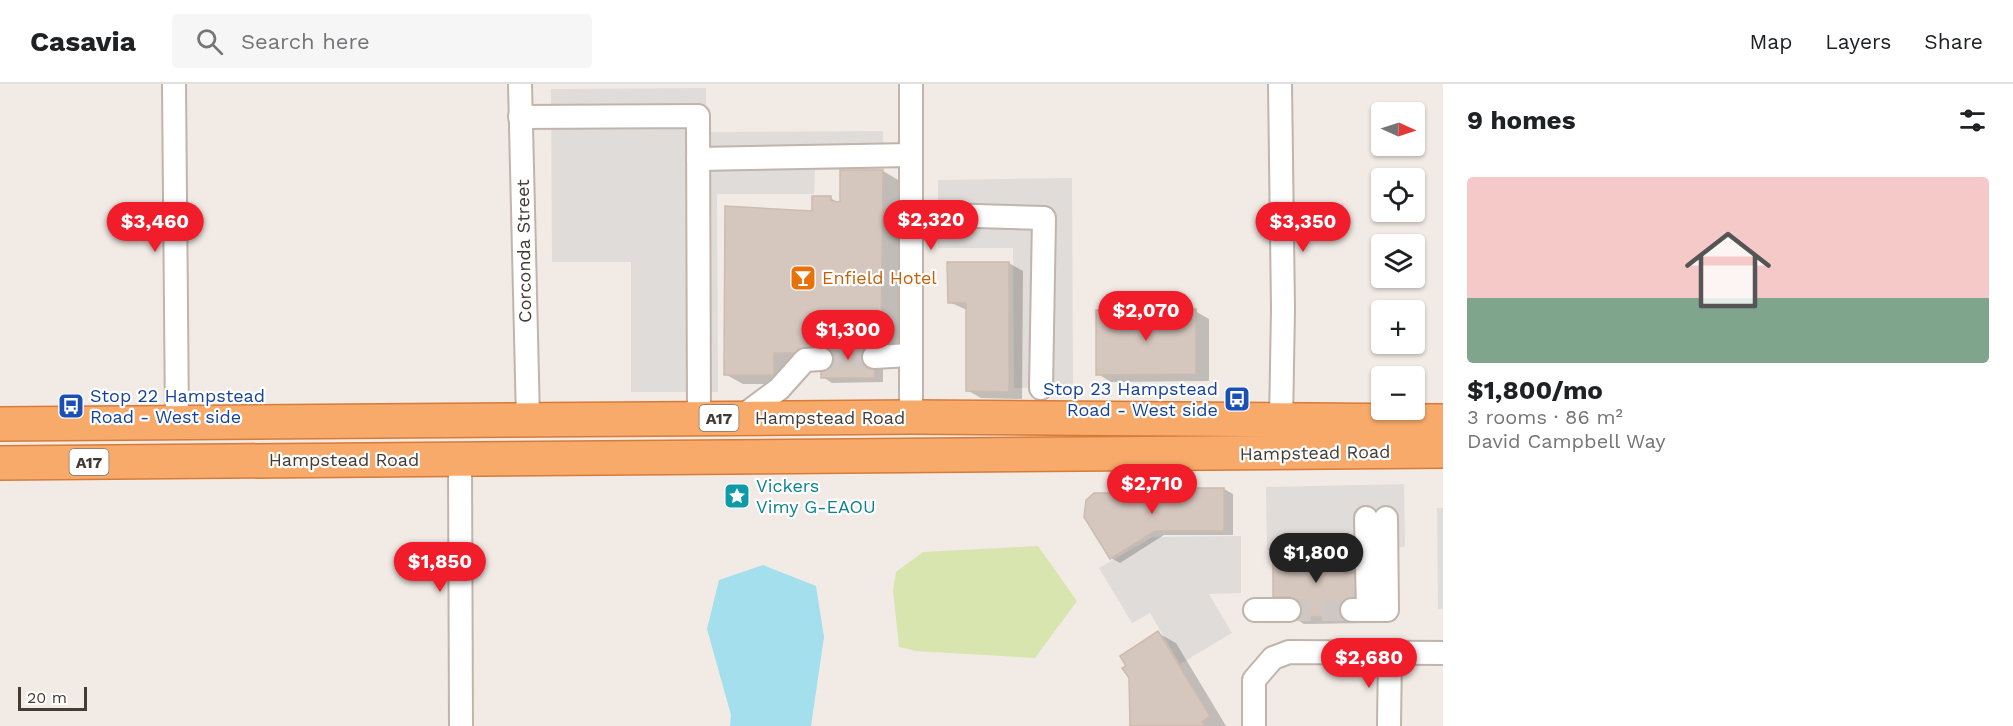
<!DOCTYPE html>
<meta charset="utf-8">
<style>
body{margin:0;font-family:"Work Sans",sans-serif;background:#f6f6f6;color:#202124;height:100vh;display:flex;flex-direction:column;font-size:22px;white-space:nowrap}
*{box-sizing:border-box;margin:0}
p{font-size:20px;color:#757577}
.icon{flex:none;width:33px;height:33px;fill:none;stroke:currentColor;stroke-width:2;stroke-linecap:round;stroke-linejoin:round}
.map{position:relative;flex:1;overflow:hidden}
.drawer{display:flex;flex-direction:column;background:#fff;width:570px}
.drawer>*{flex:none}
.needle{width:39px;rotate:93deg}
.fabs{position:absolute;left:1371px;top:18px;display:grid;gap:12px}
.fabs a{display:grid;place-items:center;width:54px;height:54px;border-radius:6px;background:#fff;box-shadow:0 2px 4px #0004;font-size:30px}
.scale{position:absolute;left:18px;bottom:15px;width:69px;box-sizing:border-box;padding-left:6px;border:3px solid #443b35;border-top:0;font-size:16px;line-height:21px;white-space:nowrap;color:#443b35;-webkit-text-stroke:4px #fff;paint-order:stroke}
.price{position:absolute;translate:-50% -51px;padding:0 14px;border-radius:21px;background:#f11d2b;color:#fff;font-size:20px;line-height:39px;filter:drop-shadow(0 2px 3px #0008)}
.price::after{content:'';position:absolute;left:50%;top:36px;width:18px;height:14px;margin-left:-9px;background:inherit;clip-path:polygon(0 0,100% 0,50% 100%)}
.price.current{background:#222;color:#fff}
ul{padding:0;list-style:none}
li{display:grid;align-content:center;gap:12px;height:318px;padding:0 24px}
li span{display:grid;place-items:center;height:186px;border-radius:6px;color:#555}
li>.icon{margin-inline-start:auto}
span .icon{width:108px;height:108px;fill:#fffc;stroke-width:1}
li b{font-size:26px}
h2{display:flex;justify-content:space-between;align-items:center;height:72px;padding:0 24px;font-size:26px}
header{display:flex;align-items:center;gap:36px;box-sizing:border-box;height:84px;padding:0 30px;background:#fff;border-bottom:2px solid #e0e0e0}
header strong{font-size:28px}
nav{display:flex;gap:33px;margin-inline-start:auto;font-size:21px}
.search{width:420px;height:54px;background:#f6f6f6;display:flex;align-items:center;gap:15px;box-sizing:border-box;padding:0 21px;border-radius:6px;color:#757577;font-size:22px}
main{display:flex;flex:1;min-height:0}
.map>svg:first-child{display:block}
.green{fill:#d8e5af}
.parking{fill:#e0dcda}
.water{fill:#a3dfed}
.shadow{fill:#0003}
.building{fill:#d6c7be;stroke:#cdbbaf;stroke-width:1.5}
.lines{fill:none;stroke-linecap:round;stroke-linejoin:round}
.minor-tunnel{stroke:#cfc8c2;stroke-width:22;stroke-dasharray:22 11;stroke-linecap:butt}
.minor-casing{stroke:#c0b4ab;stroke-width:26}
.highway-casing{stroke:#d67b3a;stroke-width:36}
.minor{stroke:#fff;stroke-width:22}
.highway{stroke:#f8aa6a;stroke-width:33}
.labels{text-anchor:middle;stroke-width:4.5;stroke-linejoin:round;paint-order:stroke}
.shield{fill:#fff;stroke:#7c7672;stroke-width:1.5}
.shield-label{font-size:16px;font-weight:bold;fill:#443b35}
.street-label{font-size:18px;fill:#443b35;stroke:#fff}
.food-label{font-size:18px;fill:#c56008;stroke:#fff;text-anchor:start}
.transit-label{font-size:18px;fill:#164399;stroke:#fff;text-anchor:end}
.culture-label{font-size:18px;fill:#0d838f;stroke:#fff;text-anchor:start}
</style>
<header>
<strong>Casavia</strong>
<div class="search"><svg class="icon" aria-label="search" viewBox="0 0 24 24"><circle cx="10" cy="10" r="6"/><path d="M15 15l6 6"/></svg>Search here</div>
<nav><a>Map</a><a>Layers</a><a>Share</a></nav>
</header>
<main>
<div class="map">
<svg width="1443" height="642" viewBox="0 0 1443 642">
<rect width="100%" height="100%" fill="#f2ebe5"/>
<polygon class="green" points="1038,462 1077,517 1035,574 916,567 899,563 893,506 896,488 923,468"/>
<g class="parking">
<polygon points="706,4 706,48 883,47 883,86 815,86 814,110 717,110 718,308 631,308 631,178 552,178 551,5"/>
<polygon points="1072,94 1073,303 1014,304 1013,164 938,164 938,96"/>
<polygon points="1404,400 1405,463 1267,466 1266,403"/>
<polygon points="1437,424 1443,424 1443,525 1438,525"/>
<polygon points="1241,452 1241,509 1209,510 1232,549 1180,580 1150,529 1132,539 1099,484 1153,453"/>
</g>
<polygon class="water" points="763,481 816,502 824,553 811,642 730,642 731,631 707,545 719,496"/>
<g class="shadow">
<polygon points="883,87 900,97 898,270 883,270 883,298 832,299 823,293 823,278 790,300 743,300 725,290 813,129 830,114 839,119"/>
<polygon points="949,179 1009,179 1023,187 1022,315 981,314 967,306 967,226 949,218"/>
<polygon points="1195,227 1209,235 1209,297 1111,298 1098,290"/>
<polygon points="1224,405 1233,410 1233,451 1164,451 1120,479 1111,474 1161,410"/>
<polygon points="1343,470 1357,478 1366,539 1304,540 1291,532 1288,520 1275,513"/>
<polygon points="1158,549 1176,559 1226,642 1132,642"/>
</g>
<g class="building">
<polygon points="840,86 883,86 881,260 821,260 821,266 811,269 774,269 774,291 724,291 725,122 812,127 812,112 831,112 831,117 840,118"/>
<polygon points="947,178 1009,178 1009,308 966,307 966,219 948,219"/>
<polygon points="1196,225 1196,290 1096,291 1096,226"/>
<polygon points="821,260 874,260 875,294 821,294"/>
<polygon points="1159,404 1224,404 1224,447 1155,447 1110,475 1084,433 1086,416 1094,409 1160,409"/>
<polygon points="1290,466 1344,469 1344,489 1358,489 1359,518 1352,532 1289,533 1290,513 1273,513 1273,472 1291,472"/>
<polygon points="1158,547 1210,632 1202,638 1205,642 1130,642 1129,594 1122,584 1126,582 1120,572"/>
</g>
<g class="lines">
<g class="minor-tunnel">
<polyline points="821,275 874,273"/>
<polyline points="1289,526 1352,526"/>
</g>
<g class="minor-casing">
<g id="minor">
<polyline points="174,0 177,336"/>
<polyline points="520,0 528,335"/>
<polyline points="1280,0 1283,225 1281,338"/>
<polyline points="520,33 698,32 699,334"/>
<polyline points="698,75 911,71"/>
<polyline points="911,130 1044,134 1041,304"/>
<polyline points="874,273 911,271"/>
<polyline points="911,333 911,0"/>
<polyline points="740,334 779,305 805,276 821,275"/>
<polyline points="460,375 461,642"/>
<polyline points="1366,434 1368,526"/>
<polyline points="1255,526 1289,526"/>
<polyline points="1352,526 1387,526 1386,434"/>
<polyline points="1254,642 1254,596 1273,574 1289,568 1443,569"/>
<polyline points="1389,642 1390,568"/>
</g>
</g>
<g class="highway-casing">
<g id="highway">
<polyline points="0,340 911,333 1443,337"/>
<polyline points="0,379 1443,367"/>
</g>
</g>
<use href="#minor" class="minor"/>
<use href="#highway" class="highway"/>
</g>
<defs>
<g id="bar-square" transform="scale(1.35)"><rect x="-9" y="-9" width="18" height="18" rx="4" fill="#e8710a" stroke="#fff"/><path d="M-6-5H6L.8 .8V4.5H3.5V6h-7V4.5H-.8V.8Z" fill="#fff"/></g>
<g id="bus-square" transform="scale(1.35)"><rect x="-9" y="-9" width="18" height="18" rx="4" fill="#1a4fb4" stroke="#fff"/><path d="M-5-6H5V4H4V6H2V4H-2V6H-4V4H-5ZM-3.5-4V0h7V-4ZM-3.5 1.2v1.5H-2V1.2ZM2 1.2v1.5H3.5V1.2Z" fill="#fff"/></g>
<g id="sight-square" transform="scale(1.35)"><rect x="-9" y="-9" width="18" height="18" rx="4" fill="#0f9aa8" stroke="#fff"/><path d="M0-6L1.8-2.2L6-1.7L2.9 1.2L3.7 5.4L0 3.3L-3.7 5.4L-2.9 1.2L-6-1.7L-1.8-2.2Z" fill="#fff"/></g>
</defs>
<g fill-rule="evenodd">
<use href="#bar-square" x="803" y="194"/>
<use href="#bus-square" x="1237" y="315"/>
<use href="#bus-square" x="71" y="322"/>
<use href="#sight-square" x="737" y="412"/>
</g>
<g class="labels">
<g class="shield">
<rect x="699.5" y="321" width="39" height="26" rx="4.5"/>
<rect x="69.5" y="365" width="39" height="26" rx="4.5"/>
</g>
<g class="shield-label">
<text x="719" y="340">A17</text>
<text x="89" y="384">A17</text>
</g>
<g class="street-label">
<text transform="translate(524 167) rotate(-91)" y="6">Corconda Street</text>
<text x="830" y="340">Hampstead Road</text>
<text transform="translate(1315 369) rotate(-1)" y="6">Hampstead Road</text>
<text x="344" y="382">Hampstead Road</text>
</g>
<g class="food-label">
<text x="822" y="200">Enfield Hotel</text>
</g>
<g class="transit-label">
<text x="1218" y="311">Stop 23 Hampstead<tspan x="1218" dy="21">Road - West side</tspan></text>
<text x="90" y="318" text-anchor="start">Stop 22 Hampstead<tspan x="90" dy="21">Road - West side</tspan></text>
</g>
<g class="culture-label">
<text x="756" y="408">Vickers<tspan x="756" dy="21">Vimy G-EAOU</tspan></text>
</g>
</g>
</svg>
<div class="fabs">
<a><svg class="needle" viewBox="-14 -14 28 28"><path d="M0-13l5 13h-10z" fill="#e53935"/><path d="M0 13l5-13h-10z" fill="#757577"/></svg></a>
<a><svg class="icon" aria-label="locate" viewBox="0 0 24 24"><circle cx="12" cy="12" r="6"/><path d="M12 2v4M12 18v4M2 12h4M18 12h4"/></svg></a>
<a><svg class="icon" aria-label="layers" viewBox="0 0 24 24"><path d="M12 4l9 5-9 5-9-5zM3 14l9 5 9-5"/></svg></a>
<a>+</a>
<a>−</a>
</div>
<div class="scale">20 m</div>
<b class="price" style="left:931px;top:167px">$2,320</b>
<b class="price" style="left:155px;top:169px">$3,460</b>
<b class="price" style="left:1303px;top:169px">$3,350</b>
<b class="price" style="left:1146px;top:258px">$2,070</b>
<b class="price" style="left:848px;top:277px">$1,300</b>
<b class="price" style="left:1152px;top:431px">$2,710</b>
<b class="price current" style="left:1316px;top:500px">$1,800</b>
<b class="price" style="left:440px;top:509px">$1,850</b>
<b class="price" style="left:1369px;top:605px">$2,680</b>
</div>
<section class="drawer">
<h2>9 homes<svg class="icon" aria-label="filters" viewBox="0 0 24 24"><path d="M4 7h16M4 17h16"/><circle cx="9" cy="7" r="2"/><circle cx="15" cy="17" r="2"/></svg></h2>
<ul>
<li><span style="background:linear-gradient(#f6c9c9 65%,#7fa58c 0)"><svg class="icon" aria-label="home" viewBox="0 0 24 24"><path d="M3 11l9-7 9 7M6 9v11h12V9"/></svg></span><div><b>$1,800/mo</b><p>3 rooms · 86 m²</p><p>David Campbell Way</p></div></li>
</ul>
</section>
</main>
